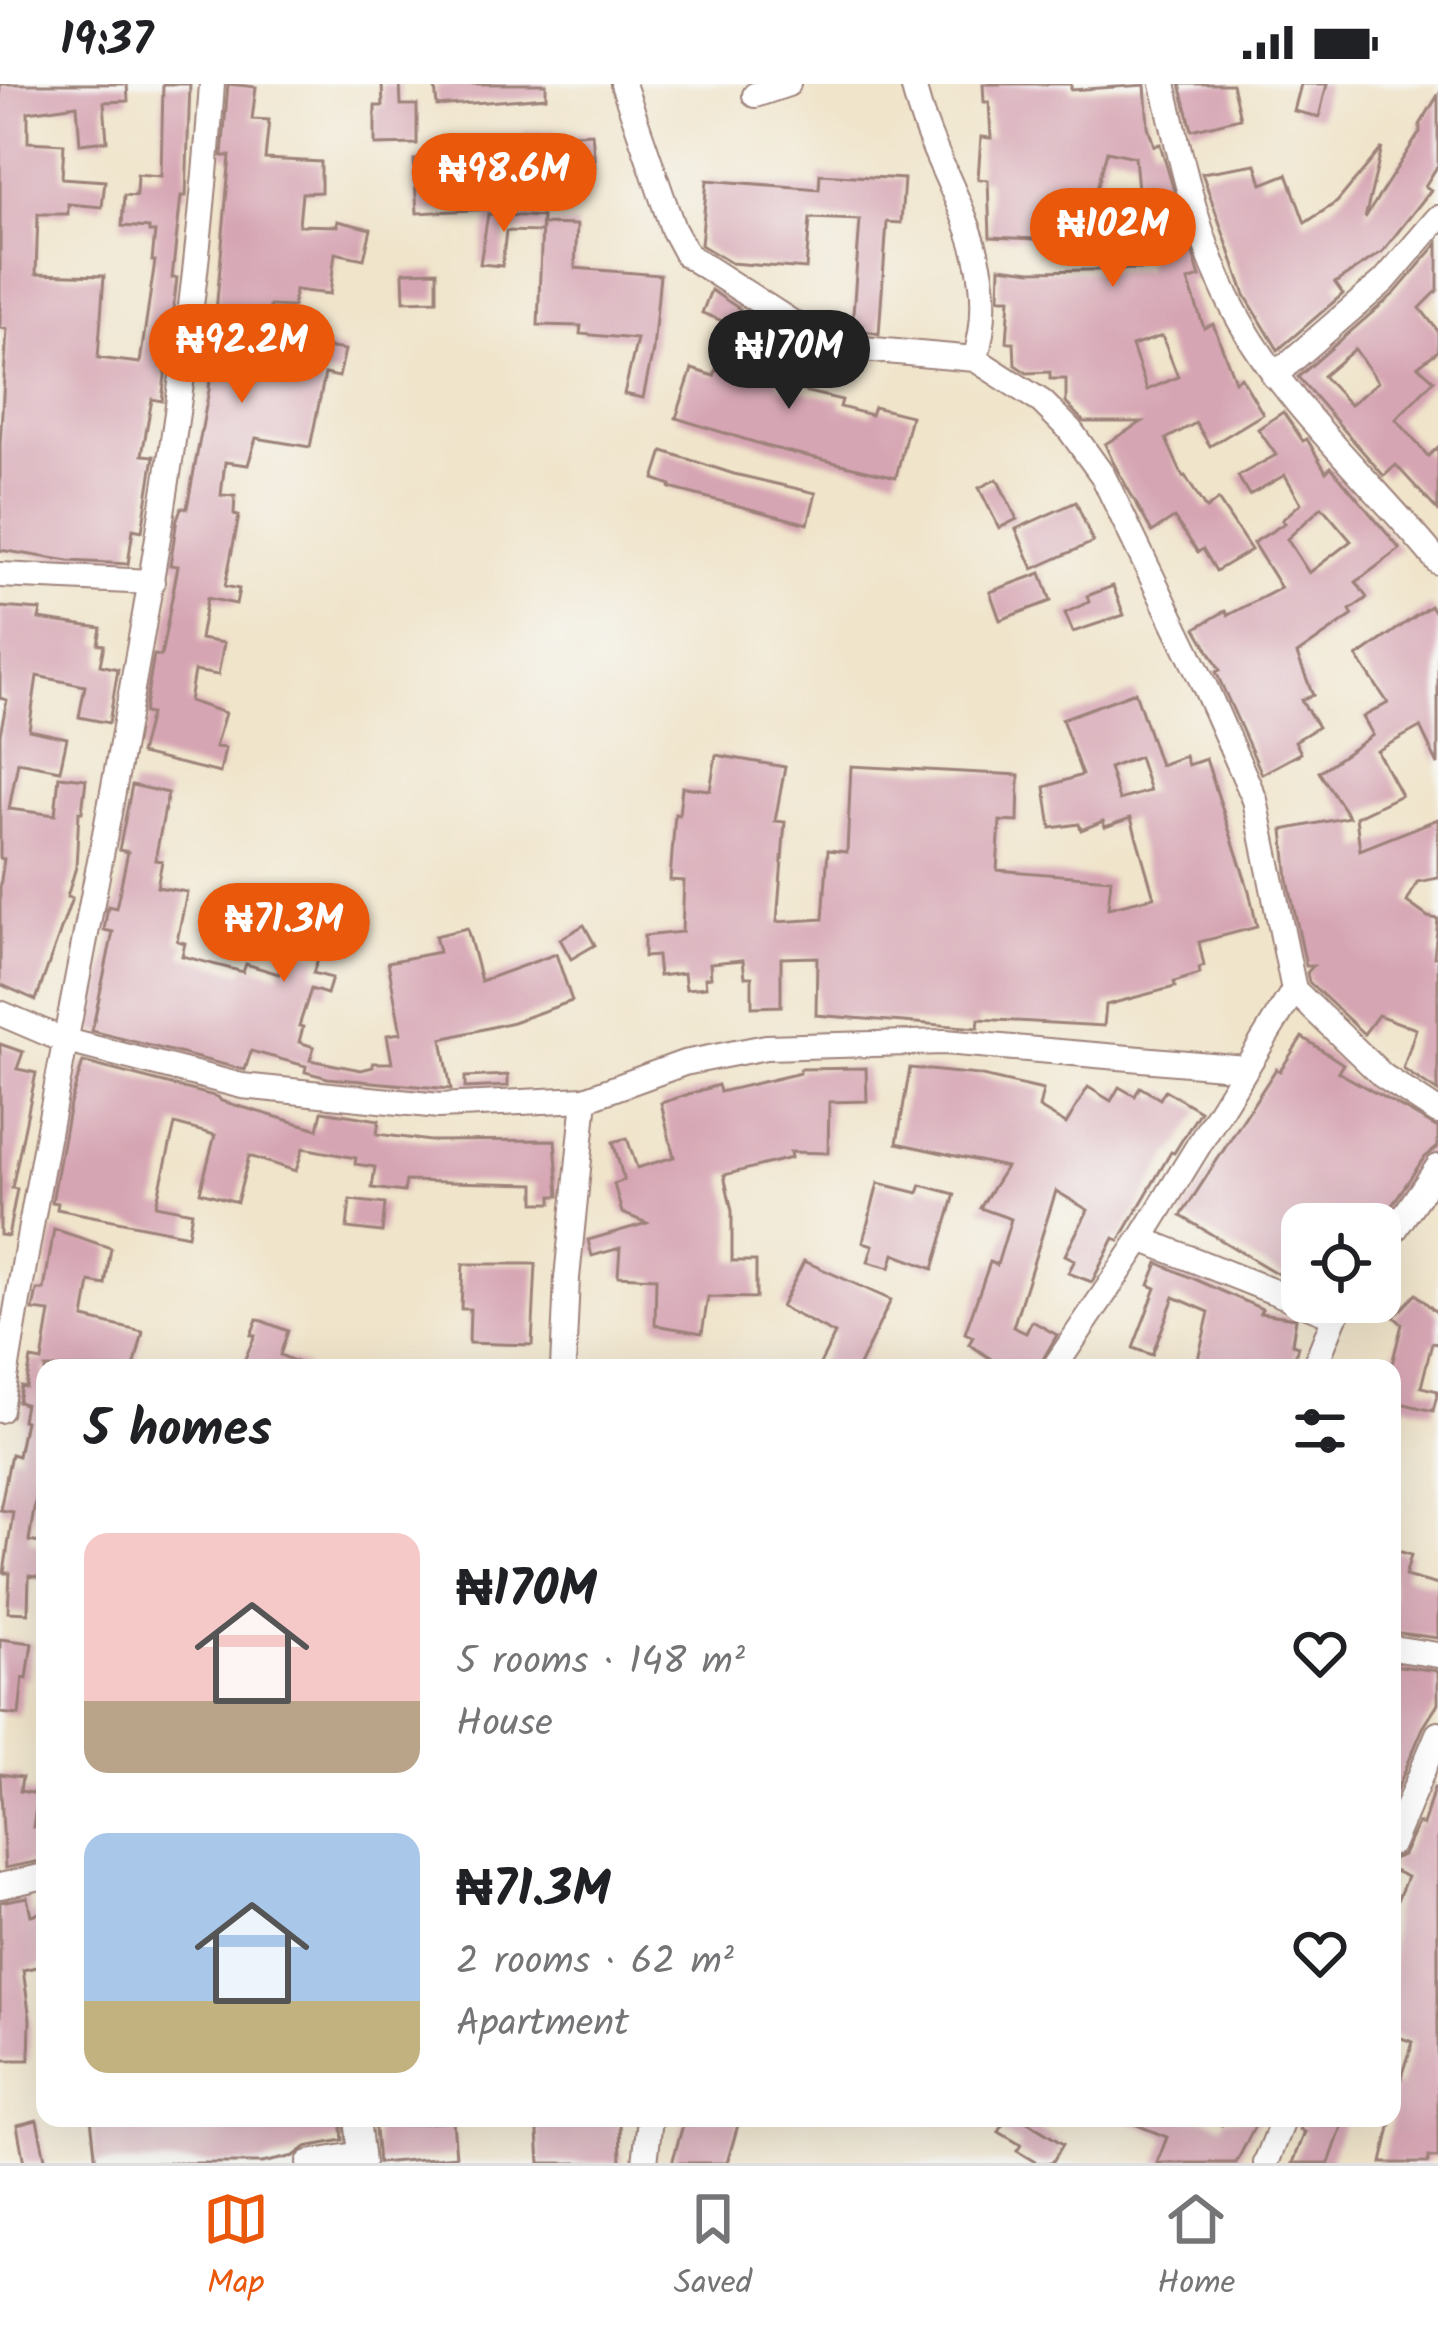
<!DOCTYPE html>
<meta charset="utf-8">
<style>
body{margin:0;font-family:Kalam,sans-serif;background:#f2f2f2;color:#202124;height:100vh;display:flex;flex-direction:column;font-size:45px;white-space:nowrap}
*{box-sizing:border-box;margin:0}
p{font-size:39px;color:#757577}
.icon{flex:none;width:66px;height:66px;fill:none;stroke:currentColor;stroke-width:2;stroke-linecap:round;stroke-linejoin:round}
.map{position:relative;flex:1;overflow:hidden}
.drawer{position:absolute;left:36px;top:1275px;width:1365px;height:768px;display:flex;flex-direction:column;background:#fff;border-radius:24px;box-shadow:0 12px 48px #0002}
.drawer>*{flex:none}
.tools{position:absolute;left:1281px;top:1119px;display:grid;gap:24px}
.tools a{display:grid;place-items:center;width:120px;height:120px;border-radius:24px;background:#fff;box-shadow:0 12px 48px #0002;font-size:60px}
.price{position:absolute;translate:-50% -102px;padding:0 27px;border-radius:42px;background:#ea580c;color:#fff;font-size:39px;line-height:78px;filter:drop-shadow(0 3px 6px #0008)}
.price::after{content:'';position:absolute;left:50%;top:72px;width:36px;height:27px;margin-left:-18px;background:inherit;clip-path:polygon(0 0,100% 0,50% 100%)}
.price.active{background:#222;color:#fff}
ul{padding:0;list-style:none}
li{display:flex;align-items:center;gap:36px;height:300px;padding:0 48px}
li span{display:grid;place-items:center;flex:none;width:336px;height:240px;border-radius:24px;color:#555}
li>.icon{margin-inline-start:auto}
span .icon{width:144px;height:144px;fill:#fffc;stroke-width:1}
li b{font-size:51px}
h2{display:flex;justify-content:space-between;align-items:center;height:144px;padding:0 48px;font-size:51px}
.status{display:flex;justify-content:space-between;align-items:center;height:84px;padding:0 60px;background:#fff;direction:ltr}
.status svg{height:33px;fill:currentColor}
.menu{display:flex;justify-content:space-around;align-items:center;height:168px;border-top:3px solid #e0e0e0;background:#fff;font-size:33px;color:#757577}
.menu a{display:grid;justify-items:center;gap:6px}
.menu .active{color:#ea580c}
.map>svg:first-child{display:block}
.building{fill:#d6a5b3;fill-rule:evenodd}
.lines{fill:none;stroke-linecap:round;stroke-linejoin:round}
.street-casing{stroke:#9d827a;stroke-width:28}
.street{stroke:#fff;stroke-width:24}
</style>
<div class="status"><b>19:37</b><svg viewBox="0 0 49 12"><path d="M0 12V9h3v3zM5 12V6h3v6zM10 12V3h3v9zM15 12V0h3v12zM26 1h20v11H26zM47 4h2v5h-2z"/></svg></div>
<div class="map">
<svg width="1438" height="2079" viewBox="0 0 1438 2079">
<rect width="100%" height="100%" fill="#f6f6f2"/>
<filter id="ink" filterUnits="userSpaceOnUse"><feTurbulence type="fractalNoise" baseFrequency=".00833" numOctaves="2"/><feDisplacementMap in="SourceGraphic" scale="24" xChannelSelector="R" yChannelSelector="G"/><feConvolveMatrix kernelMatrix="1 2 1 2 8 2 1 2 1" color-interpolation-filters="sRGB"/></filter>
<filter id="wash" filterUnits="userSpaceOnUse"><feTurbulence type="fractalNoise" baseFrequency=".004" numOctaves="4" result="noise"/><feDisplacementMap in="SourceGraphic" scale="48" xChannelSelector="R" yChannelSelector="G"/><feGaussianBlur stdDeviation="2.7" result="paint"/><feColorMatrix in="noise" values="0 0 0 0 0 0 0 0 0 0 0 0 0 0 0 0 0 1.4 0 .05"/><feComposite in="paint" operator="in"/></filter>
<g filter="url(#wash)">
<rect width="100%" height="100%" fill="#f0e4ca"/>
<g id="blocks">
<g class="building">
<polygon points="0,0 127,0 128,17 104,18 107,57 80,60 77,21 28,28 28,58 64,60 62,94 105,97 102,123 68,120 68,130 38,130 36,190 104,192 98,274 140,279 155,177 152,177 155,148 149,148 149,144 122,142 124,111 136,112 137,90 161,92 163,0 190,0 186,112 181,112 172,194 177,194 162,317 152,315 142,371 154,372 142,447 133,445 128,480 69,477 0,466 0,361 7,245 0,244"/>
<polygon points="228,0 256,3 252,35 269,36 265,75 321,78 321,108 302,109 299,141 337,142 337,137 371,145 364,175 335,169 330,210 295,206 293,223 270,222 266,254 345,266 339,293 325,290 310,363 256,354 248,381 225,378 221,411 235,412 234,430 239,432 225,502 239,505 236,520 207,514 200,555 224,559 218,591 194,587 189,617 225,629 215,663 225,664 220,689 140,670 150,630 144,629 154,571 161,572 178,482 170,481 177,435 181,424 187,424 209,306 230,72 222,72"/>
<polygon points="382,0 400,0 401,21 417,21 417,60 375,61 375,22 383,22"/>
<polygon points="456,0 546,0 546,13 437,22 435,3"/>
<path d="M983,0h88v6l74,-5 3,41 6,20 6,-2 40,133 -12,4 16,47 9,-4 22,57 6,-4 22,37 -53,32 -14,-23 -30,16 17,38 2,-1 21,33 12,-9 33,50 -35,21 -13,-22 -5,3 -24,-34 -22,14 -39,-70 -8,-18 37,-22h-58l-18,-19v-24h-16v-7l-23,1 -12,-8 -1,-23h-7l3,-44h-11l1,-31 31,4 115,-2v-25l-156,-7 -2,-57 -10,-1 3,-42 10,1 -2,-36h-5zM1107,67l28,6 3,32 -43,7zM1162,252l16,41 -31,13 -15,-44z"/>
<polygon points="1180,0 1232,0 1240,34 1192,46"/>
<polygon points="1301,0 1327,0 1319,33 1294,27"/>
<polygon points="1438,11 1438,81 1425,102 1431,106 1383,167 1335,199 1343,210 1278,266 1245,211 1202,89 1256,80 1262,100 1287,90 1305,139 1337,118 1382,64 1365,134 1420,48 1420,41"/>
<polygon points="555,47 555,51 592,49 595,82 525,83 524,48"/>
<polygon points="489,71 492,125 417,129 414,76"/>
<polygon points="820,90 904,95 901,139 887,138 879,250 852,244 860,136 810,134 806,185 731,179 701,161 707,96 819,105"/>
<polygon points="488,130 542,133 541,148 506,147 502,182 480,180"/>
<polygon points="542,140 577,141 575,184 660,191 653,266 643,314 624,310 637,255 580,250 581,242 538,241"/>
<path d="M1438,159v47l-18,18 18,23v20l-20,15 16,14 -38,39 32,37 10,-9v64l-42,-46 -12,11 -86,-99 97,-84zM1355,265l23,33 -28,23 -27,-29z"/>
<polygon points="437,187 437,216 404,217 403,188"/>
<polygon points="711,206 740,225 733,241 702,229"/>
<polygon points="728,248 787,267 777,301 842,316 840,323 871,331 874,323 911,332 896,393 773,364 676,334 692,285 714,292"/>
<path d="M1283,328l20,29 4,-2 19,33 5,-5 69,82 -44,33 11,16 -17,12 3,5 -56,39 16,41 -12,5 17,27 -23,14 6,12 -39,21 -46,-102 4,-2 -24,-42 29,-17 3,4 53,-27 -28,-45 32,-20 -3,-3 19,-17 -16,-28 -36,20 -11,-19 38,-21 -18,-26zM1322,423l29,34 -42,32 -22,-34z"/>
<polygon points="663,367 734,390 816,409 808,440 670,404 671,401 654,395"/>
<polygon points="997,395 1017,435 999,444 979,404"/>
<polygon points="1076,418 1093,458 1033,485 1016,445"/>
<polygon points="1041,489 1051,517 1000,536 990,508"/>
<polygon points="1113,502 1124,531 1073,548 1065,529 1089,518 1087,512"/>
<polygon points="1430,522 1438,532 1438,681 1420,643 1377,667 1401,711 1356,733 1360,766 1438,735 1438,794 1417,798 1407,818 1428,833 1438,835 1434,873 1438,873 1438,1008 1403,985 1416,945 1378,931 1364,950 1309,898 1307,889 1313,882 1306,882 1288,796 1283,746 1349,733 1319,688 1373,651 1363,633 1388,619 1357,573"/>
<polygon points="0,523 41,526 39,535 101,544 98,560 104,561 100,581 118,585 109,639 79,633 85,602 37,592 29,646 67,654 60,686 18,678 9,725 55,731 59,692 86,695 82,728 79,728 76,783 67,813 72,814 36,916 0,900 0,803 4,775 0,774 0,650 7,616 0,614"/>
<path d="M1135,608l25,73 25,-9 3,9 18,-6 43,132 8,36 -58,15 5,24 -5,2 1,6 -26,8 1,5 -69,18 -2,21 -125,-7 -1,9 -162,-13 1,-58 -36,1v48l-29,1v-30h-7l-2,-17 -33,3 1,14 -6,1 1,9 -20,2 -2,-16 -25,3 -2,-20 -13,1v-21l38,-4 2,-51 -14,-1 5,-66 4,1 3,-28 28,3 6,-35 69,12 -10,54 10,1 -8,100 46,-3 5,-69 19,2 4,-86 168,9 -1,47 -18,-1 -3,49 114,9 -3,29 46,-11 -23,-79 -26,9 -2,-6 -22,9 -2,-6 -28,4 -6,-41 37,-12 -20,-56zM1139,673l11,34 -31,9 -10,-32z"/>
<polygon points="132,701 168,709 155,776 162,777 157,803 187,808 177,857 185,859 182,872 243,888 246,880 279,890 287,862 319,872 313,889 332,894 327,910 311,905 299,942 303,943 299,958 314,963 310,976 361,986 373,983 373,979 392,979 387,951 401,949 388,878 439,868 435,852 467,844 481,897 556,870 572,917 513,938 442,955 451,1005 328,994 305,988 306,982 251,967 245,986 92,947 113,848 104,846 108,822 116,824 128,768 119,766"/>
<polygon points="584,841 595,861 571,875 560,855"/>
<polygon points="1302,953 1343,980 1338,988 1438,1044 1438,1063 1424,1074 1379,1140 1302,1140 1302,1167 1286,1195 1181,1132 1276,985 1280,987"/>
<polygon points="0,960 23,968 17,985 36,989 12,1104 17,1105 8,1152 0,1151"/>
<polygon points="83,978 218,1013 221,1017 318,1045 322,1027 379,1036 377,1050 430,1057 555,1056 559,1112 552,1112 552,1119 535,1119 535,1100 406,1097 404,1108 372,1104 375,1083 355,1080 356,1074 303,1064 296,1087 249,1072 237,1118 200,1108 215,1051 175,1040 156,1121 192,1128 188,1151 57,1125 58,1119 52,1118 70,1020"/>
<polygon points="866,984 867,1017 829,1018 828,1069 790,1068 791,1074 724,1091 732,1127 732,1177 756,1177 756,1214 708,1213 702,1249 655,1241 656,1194 618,1192 620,1164 592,1172 588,1156 647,1139 622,1129 614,1100 624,1096 613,1058 627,1054 637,1084 674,1073 661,1019 718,1001 720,1008 800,989 800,985"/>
<polygon points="910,984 978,991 1043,1006 1039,1024 1066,1040 1088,1003 1111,1017 1119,1003 1135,1012 1140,1003 1160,1015 1165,1006 1200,1027 1174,1069 1171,1068 1119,1157 1114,1154 1092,1198 1068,1189 1075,1176 1065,1171 1088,1126 1056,1107 1013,1243 1026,1249 1032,1237 1057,1251 1038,1284 985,1284 991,1275 969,1260 973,1253 965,1249 990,1178 997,1181 1011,1135 980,1124 1006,1083 897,1059"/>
<polygon points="508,991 508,1002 465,1004 465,993"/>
<polygon points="878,1099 918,1109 921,1101 955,1110 933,1185 894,1170 890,1184 868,1178 873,1161 863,1158"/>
<polygon points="350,1116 385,1120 382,1148 347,1144"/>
<polygon points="54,1145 111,1164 105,1201 90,1198 84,1234 143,1248 134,1284 45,1284 45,1394 39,1393 29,1457 45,1460 45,1494 29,1492 28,1529 8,1528 10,1489 4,1489 13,1428 0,1426 11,1370 18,1372 25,1337 22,1336 25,1320 18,1318 21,1302 26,1303 31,1275 42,1277 50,1228 33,1226 37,1206 44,1206"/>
<polygon points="804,1177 891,1216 858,1284 818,1284 835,1250 781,1223"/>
<polygon points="1158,1179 1262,1225 1260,1229 1296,1234 1292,1260 1298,1262 1292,1284 1196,1284 1209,1228 1174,1213 1152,1271 1133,1264 1156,1204 1149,1201"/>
<polygon points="463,1180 536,1180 532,1261 469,1259 470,1225 461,1225"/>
<polygon points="1416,1210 1438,1230 1438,1260 1432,1259 1421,1303 1438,1307 1433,1327 1392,1317 1392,1280 1402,1240 1394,1233"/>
<polygon points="257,1235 288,1247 280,1271 310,1284 241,1284 255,1252 251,1251"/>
<polygon points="1392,1465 1411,1471 1405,1492 1438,1501 1438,1554 1392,1548"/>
<polygon points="0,1555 32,1559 27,1595 23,1594 19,1631 0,1629"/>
<polygon points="1392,1581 1438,1587 1438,1620 1423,1644 1392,1717"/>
<polygon points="0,1690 22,1693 20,1707 38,1710 33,1743 45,1741 45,1776 5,1784"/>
<polygon points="1434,1704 1438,1705 1438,2074 1429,2073 1428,2079 1382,2079 1392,2034 1392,2001 1399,2003 1413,1958 1392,1951 1392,1828 1407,1793 1392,1786 1392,1775 1403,1771 1418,1739 1423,1741"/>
<polygon points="27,1813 31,1831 45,1828 45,1881 23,1886 30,1935 29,1976 0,1976 0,1818"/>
<polygon points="91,2034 145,2034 146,2038 194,2034 341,2034 343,2056 306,2063 294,2072 262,2079 96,2079"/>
<polygon points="374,2034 406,2034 406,2041 453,2037 456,2072 378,2079"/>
<polygon points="537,2034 620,2034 621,2079 540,2079"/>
<polygon points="685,2034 740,2034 727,2079 672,2079"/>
<polygon points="1007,2034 1021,2034 1063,2060 1052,2079 1037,2079 1017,2067 1021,2061 999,2048"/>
<polygon points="1204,2034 1222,2041 1225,2034 1259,2034 1236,2079 1157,2079 1167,2053 1122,2035"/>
<polygon points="1305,2034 1345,2034 1329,2079 1293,2079 1305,2048 1300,2046"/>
<polygon points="37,2036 46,2079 24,2079 17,2041"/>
</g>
</g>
</g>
<g filter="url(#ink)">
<use href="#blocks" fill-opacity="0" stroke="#9d827a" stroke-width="3"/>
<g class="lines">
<g class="street-casing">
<g id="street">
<polyline points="623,0 673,145 687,171 799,243 863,265 975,275 1042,318 1070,346 1103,392 1206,605 1255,716 1294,906 1383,992 1438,1028"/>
<path d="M913,0c21,96 95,168 62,275"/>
<path d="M1163,0c19,76 34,158 72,228 49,92 137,169 203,250"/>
<polyline points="755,11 788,0"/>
<polyline points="1274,292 1384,197 1438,134"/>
<polyline points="0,491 152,498"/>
<polyline points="0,929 63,956 242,1002 439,1022 585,1015 684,979 766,963 945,958 1245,984"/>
<polyline points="1141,1155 1335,1232 1345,1218"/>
<polyline points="1380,1167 1438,1083"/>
<polyline points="563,1284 567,1194 585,1015"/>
<polyline points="1054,1284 1141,1155 1294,906"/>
<polyline points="1314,1284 1335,1232"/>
<path d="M0,1326c69,-442 183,-879 212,-1326"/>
<polyline points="1392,1564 1438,1571"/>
<polyline points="1392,1759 1438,1650"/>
<polyline points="0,1802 45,1792"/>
<polyline points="357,2034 362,2079"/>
<polyline points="309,2079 361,2070"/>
<polyline points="645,2079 650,2034"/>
<polyline points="1266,2079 1284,2034"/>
</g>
</g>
<use href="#street" class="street"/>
</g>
</g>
</svg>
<div class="tools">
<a><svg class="icon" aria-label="locate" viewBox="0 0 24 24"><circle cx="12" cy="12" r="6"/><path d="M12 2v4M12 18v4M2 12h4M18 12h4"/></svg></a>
</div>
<b class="price" style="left:504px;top:151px">₦98.6M</b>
<b class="price" style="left:1113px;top:206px">₦102M</b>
<b class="price" style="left:242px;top:322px">₦92.2M</b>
<b class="price active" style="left:789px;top:328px">₦170M</b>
<b class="price" style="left:284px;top:901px">₦71.3M</b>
<section class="drawer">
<h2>5 homes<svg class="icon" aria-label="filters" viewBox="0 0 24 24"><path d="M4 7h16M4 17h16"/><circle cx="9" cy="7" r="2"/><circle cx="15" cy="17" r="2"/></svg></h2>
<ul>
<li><span style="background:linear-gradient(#f6c9c9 70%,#b9a48a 0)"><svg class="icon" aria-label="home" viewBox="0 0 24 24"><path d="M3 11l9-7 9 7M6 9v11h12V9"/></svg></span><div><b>₦170M</b><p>5 rooms · 148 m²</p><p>House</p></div><svg class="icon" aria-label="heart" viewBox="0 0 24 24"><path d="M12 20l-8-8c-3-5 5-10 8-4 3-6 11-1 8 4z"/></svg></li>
<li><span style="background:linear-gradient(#a9c7e8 70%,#c2b280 0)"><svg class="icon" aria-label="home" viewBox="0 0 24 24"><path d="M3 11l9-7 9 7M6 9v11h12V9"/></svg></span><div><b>₦71.3M</b><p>2 rooms · 62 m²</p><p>Apartment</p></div><svg class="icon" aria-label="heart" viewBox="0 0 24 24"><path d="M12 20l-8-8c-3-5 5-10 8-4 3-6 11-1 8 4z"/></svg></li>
</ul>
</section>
</div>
<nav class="menu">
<a class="active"><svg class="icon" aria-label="map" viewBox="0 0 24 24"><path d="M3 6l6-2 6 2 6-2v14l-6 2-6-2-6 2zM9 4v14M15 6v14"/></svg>Map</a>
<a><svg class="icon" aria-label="saved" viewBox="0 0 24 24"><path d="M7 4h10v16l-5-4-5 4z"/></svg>Saved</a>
<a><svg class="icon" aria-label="home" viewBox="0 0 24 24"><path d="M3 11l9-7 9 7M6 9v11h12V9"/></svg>Home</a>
</nav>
